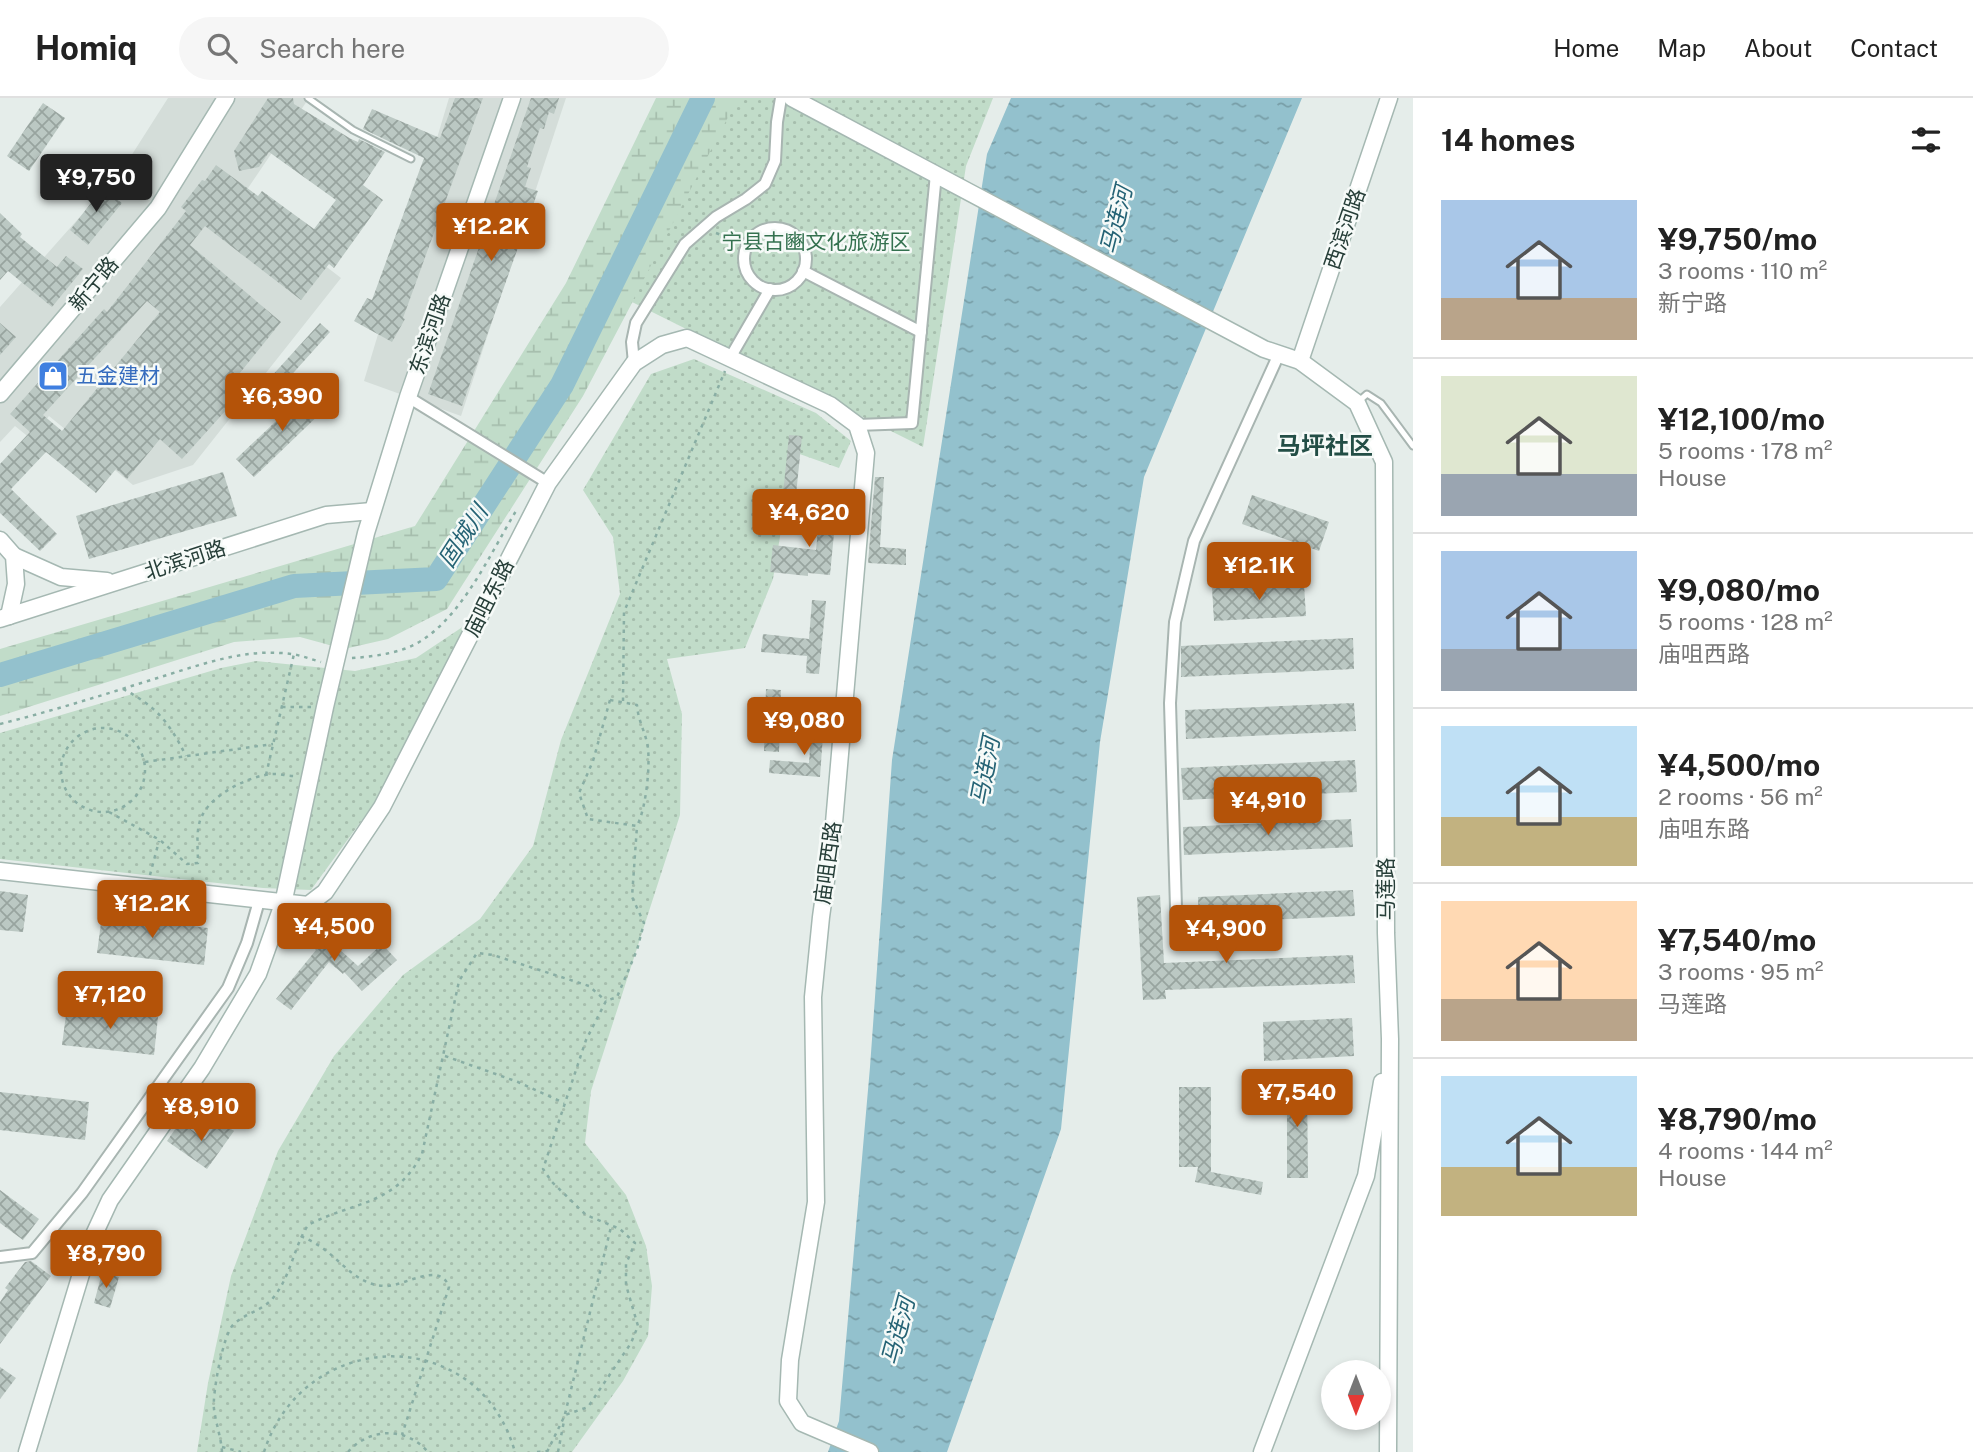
<!DOCTYPE html>
<meta charset="utf-8">
<style>
body{margin:0;font-family:"Public Sans","Noto Sans SC",sans-serif;background:#f6f6f6;color:#222;height:100vh;display:flex;flex-direction:column;font-size:26px;white-space:nowrap}
*{box-sizing:border-box;margin:0}
p{font-size:23px;color:#767676}
.icon{flex:none;width:38px;height:38px;fill:none;stroke:currentColor;stroke-width:2;stroke-linecap:round;stroke-linejoin:round}
.map{position:relative;flex:1;overflow:hidden}
.sheet{display:flex;flex-direction:column;background:#fff;width:560px}
.sheet>*{flex:none}
.needle{width:46px;rotate:180deg}
.fabs{position:absolute;left:1321px;top:1262px;display:grid;gap:14px}
.fabs a{display:grid;place-items:center;width:70px;height:70px;border-radius:50%;background:#fff;box-shadow:0 4px 10px #0003;font-size:35px}
.price{position:absolute;translate:-50% -60px;padding:0 16px;border-radius:7px;background:#b45309;color:#fff;font-size:23px;line-height:46px;filter:drop-shadow(0 2px 4px #0008)}
.price::after{content:'';position:absolute;left:50%;top:42px;width:21px;height:16px;margin-left:-10px;background:inherit;clip-path:polygon(0 0,100% 0,50% 100%)}
.price.current{background:#222;color:#fff}
ul{padding:0;list-style:none}
li{display:flex;align-items:center;gap:21px;height:175px;padding:0 28px}
li+li{border-top:2px solid #e0e0e0}
li span{display:grid;place-items:center;flex:none;width:196px;height:140px;border-radius:0px;color:#555}
li>.icon{margin-inline-start:auto}
span .icon{width:84px;height:84px;fill:#fffc;stroke-width:1}
li b{font-size:30px}
h2{display:flex;justify-content:space-between;align-items:center;height:84px;padding:0 28px;font-size:30px}
header{display:flex;align-items:center;gap:42px;box-sizing:border-box;height:98px;padding:0 35px;background:#fff;border-bottom:2px solid #e0e0e0}
header strong{font-size:33px}
nav{display:flex;gap:38px;margin-inline-start:auto;font-size:24px}
.search{width:490px;height:63px;background:#f6f6f6;display:flex;align-items:center;gap:18px;box-sizing:border-box;padding:0 24px;border-radius:38px;color:#767676;font-size:26px}
main{display:flex;flex:1;min-height:0}
.map>svg:first-child{display:block}
.built{fill:#d4ddd9}
.wetland{fill:url(#wetland-marsh)}
.park{fill:url(#park-dots)}
.water{fill:url(#water-ripples)}
.lines{fill:none;stroke-linecap:round;stroke-linejoin:round}
.river{stroke:#93c1cd;stroke-width:24}
.building{fill:url(#building-cross-hatch);fill-rule:evenodd}
.lane-casing{stroke:#a8b5b1;stroke-width:9}
.street-casing{stroke:#a8b5b1;stroke-width:14}
.secondary-casing{stroke:#a5b8b2;stroke-width:19}
.path{stroke:#89aea4;stroke-width:2.5;stroke-dasharray:3.5 5;stroke-linecap:butt}
.lane{stroke:#fff;stroke-width:5}
.street{stroke:#fff;stroke-width:10}
.secondary{stroke:#fff;stroke-width:16}
.labels{text-anchor:middle;stroke-width:5;stroke-linejoin:round;paint-order:stroke}
.street-label{font-size:21px;fill:#263e38;stroke:#f6faf8}
.park-label{font-size:21px;fill:#34714f;stroke:#f6faf8}
.shop-label{font-size:21px;fill:#366cbe;stroke:#f6faf8;text-anchor:start}
.water-label{font-size:23px;font-style:italic;fill:#256375;stroke:#f6faf8}
.quarter-label{font-size:24px;font-weight:bold;fill:#234e46;stroke:#f6faf8}
</style>
<header>
<strong>Homiq</strong>
<div class="search"><svg class="icon" aria-label="search" viewBox="0 0 24 24"><circle cx="10" cy="10" r="6"/><path d="M15 15l6 6"/></svg>Search here</div>
<nav><a>Home</a><a>Map</a><a>About</a><a>Contact</a></nav>
</header>
<main>
<div class="map">
<svg width="1413" height="1354" viewBox="0 0 1413 1354">
<defs>
<pattern id="wetland-marsh" width="20" height="14" patternUnits="userSpaceOnUse" patternTransform="scale(1.75)"><rect width="20" height="14" fill="#c1dcc9"/><path d="M1 5h8M5 5V1M11 12h8M15 12V8" fill="none" stroke="#a6bead"/></pattern>
<pattern id="park-dots" width="8" height="8" patternUnits="userSpaceOnUse" patternTransform="scale(1.75)"><rect width="8" height="8" fill="#c1dcc9"/><path d="M2 2h.1M6 6h.1" fill="none" stroke="#a6bead" stroke-width="1.8" stroke-linecap="round"/></pattern>
<pattern id="water-ripples" width="26" height="14" patternUnits="userSpaceOnUse" patternTransform="scale(1.75)"><rect width="26" height="14" fill="#93c1cd"/><path d="M2 4q2-2 4 0t4 0M15 11q2-2 4 0t4 0" fill="none" stroke="#789ea7"/></pattern>
<pattern id="building-cross-hatch" width="8" height="8" patternUnits="userSpaceOnUse" patternTransform="scale(1.75)"><rect width="8" height="8" fill="#bbc8c3"/><path d="M0 0l8 8M0 8l8-8" fill="none" stroke="#98a49f"/></pattern>
</defs>
<rect width="100%" height="100%" fill="#e5edea"/>
<g class="built">
<polygon points="168,0 309,0 240,102 341,180 193,367 133,387 49,318 31,341 15,328 0,344 0,209 124,69"/>
<polygon points="449,0 566,0 461,318 364,283"/>
</g>
<polygon class="wetland" points="656,0 740,0 583,298 447,511 388,541 344,551 300,539 234,544 0,618 0,551 415,428 566,185"/>
<g class="park">
<polygon points="738,0 993,0 966,68 923,349 632,204"/>
<polygon points="694,261 816,315 851,343 839,370 794,354 773,481 745,550 667,561 682,616 680,717 591,993 585,1045 626,1097 646,1148 652,1188 648,1238 623,1283 572,1354 197,1354 208,1285 231,1178 278,1053 334,958 403,877 480,821 533,748 561,642 620,496 613,439 583,392 651,276"/>
<polygon points="464,528 450,560 378,700 311,792 263,790 0,761 0,635 221,570 256,563 355,573 416,560"/>
</g>
<polygon class="water" points="1011,0 1302,0 1144,379 1100,644 1061,1031 947,1354 828,1354 839,1323 870,969 892,662 987,56"/>
<g class="lines">
<polyline class="river" points="0,577 294,488 436,481 562,287 703,0"/>
</g>
<g class="building">
<path d="M268,0h25l1,6 57,35 7,3 1,-3 26,13 -22,33 20,15 -49,68 -5,-4 -28,36 -96,-74 -15,19 91,77 -54,67 10,9 -55,61 -22,-20 -33,40 -11,-10 -20,24 -50,-41 -35,37 46,45 -17,17 -40,-38v-49l30,-32 -20,-18 94,-105 3,3 79,-101 -5,-4 21,-27 3,1 11,-16 42,31 4,-5 52,38 22,-29 -67,-48 -10,15 -20,4 -5,-20zM147,203l13,11 -98,119 -19,-16z"/>
<polygon points="455,0 483,0 403,220 405,221 392,244 354,223 367,200 372,202 424,60 363,31 372,11 440,40"/>
<polygon points="531,0 559,0 554,16 549,14 544,31 540,30 527,69 531,70 525,89 538,93 462,308 428,296"/>
<polygon points="43,5 65,20 29,73 7,58"/>
<polygon points="96,85 122,105 88,147 70,132 91,105 84,99"/>
<polygon points="0,115 22,136 20,139 57,169 66,158 83,171 52,209 8,173 0,182"/>
<polygon points="0,225 16,239 0,257"/>
<polygon points="320,225 330,234 269,302 259,292"/>
<polygon points="310,291 327,309 254,379 236,361"/>
<polygon points="789,337 802,338 796,397 783,396"/>
<polygon points="223,374 237,418 89,461 76,418"/>
<polygon points="875,379 884,379 880,449 906,451 906,467 868,465"/>
<polygon points="1252,397 1329,424 1319,453 1242,426"/>
<polygon points="821,402 837,404 830,477 808,475 808,478 770,474 773,447 816,452"/>
<polygon points="1304,486 1306,518 1214,523 1212,490"/>
<polygon points="812,502 826,503 819,576 806,575 807,558 761,554 763,536 809,541"/>
<polygon points="1353,540 1354,571 1181,579 1181,548"/>
<polygon points="766,591 781,592 779,654 764,653"/>
<polygon points="1354,605 1356,633 1186,641 1185,612"/>
<polygon points="812,622 824,623 820,679 769,675 770,662 809,665"/>
<polygon points="1355,662 1357,694 1183,702 1181,670"/>
<polygon points="1351,721 1353,749 1184,757 1183,729"/>
<polygon points="1353,792 1355,818 1199,825 1198,799"/>
<polygon points="0,793 28,797 23,834 0,832"/>
<polygon points="1160,797 1164,865 1353,857 1355,885 1165,892 1166,901 1143,902 1137,799"/>
<polygon points="337,810 348,819 328,841 358,868 382,846 397,862 362,893 344,874 343,876 329,864 291,912 276,901 316,852 307,844"/>
<polygon points="102,817 208,830 204,867 97,855"/>
<polygon points="67,909 158,919 154,957 62,947"/>
<polygon points="1352,920 1354,958 1264,963 1263,924"/>
<polygon points="1287,982 1307,982 1308,1080 1287,1080"/>
<polygon points="1179,989 1211,989 1211,1074 1263,1084 1261,1097 1195,1084 1198,1069 1179,1069"/>
<polygon points="0,994 89,1004 85,1042 0,1032"/>
<polygon points="218,1023 234,1033 207,1071 167,1043 180,1024 205,1041"/>
<polygon points="0,1092 39,1121 23,1142 0,1125"/>
<polygon points="31,1163 51,1178 0,1246 0,1204 8,1192 5,1190 25,1164"/>
<polygon points="102,1175 119,1179 110,1210 94,1205"/>
<polygon points="0,1269 16,1280 0,1301"/>
</g>
<g class="lines">
<g class="lane-casing">
<g id="lane">
<polyline points="308,0 353,32 411,61"/>
<polyline points="1359,303 1367,296 1381,305 1413,348"/>
</g>
</g>
<g class="street-casing">
<g id="street">
<circle cx="775" cy="161" r="31"/>
<polyline points="803,173 921,234"/>
<polyline points="730,260 770,191"/>
<polyline points="634,265 632,244 636,225 685,146 716,119 746,101 765,86 775,63 777,24 781,0"/>
<polyline points="408,299 548,385"/>
<polyline points="857,327 912,325 936,76"/>
<polyline points="1177,844 1170,605 1175,524 1194,443 1279,256"/>
<polyline points="0,1159 32,1155 82,1095 228,890 247,845 259,803"/>
</g>
</g>
<g class="secondary-casing">
<g id="secondary">
<polyline points="792,0 1264,251 1300,263 1357,305 1384,364 1386,835 1390,941 1388,1354"/>
<polyline points="1300,263 1389,0"/>
<polyline points="0,296 158,110 226,0"/>
<polyline points="0,442 14,458 16,486 9,518"/>
<polyline points="14,458 61,479 107,483"/>
<polyline points="0,521 326,417 372,413"/>
<polyline points="0,773 308,807 325,794 382,709 548,385 634,265 662,247 687,240 830,307 857,327 866,355 834,725 821,819 813,899 816,1104 790,1262 788,1303 802,1325 870,1354"/>
<polyline points="27,1354 91,1143 110,1102 202,970 258,876 283,806 325,609 366,435 408,299 512,0"/>
<polyline points="1262,1354 1366,1078 1382,984"/>
</g>
</g>
<g class="path">
<polyline points="716,135 747,147"/>
<path d="M352,560c16,-1 33,-3 49,-8 54,-16 87,-93 115,-139"/>
<path d="M123,591c34,18 46,33 63,67"/>
<path d="M610,602l27,5c1,16 9,28 11,43 2,21 -2,60 -11,78l-49,-7 -9,-26 14,-32z"/>
<polyline points="623,603 624,514 725,273"/>
<polyline points="282,609 311,609"/>
<path d="M0,626c52,-13 103,-29 154,-45 40,-12 84,-29 126,-26 15,0 27,5 41,9"/>
<circle cx="103" cy="672" r="42"/>
<polyline points="145,664 273,646"/>
<polyline points="266,677 294,556"/>
<path d="M109,714l51,28 27,24 11,-1c0,-15 -3,-36 5,-49 10,-20 48,-39 70,-40 7,0 15,2 22,2"/>
<polyline points="150,777 159,743"/>
<polyline points="445,958 518,984 564,1005"/>
<path d="M301,1138c8,4 17,8 24,14 20,15 33,35 60,36 19,1 55,-26 64,1l-47,148"/>
<polyline points="565,1316 611,1129"/>
<polyline points="222,1349 241,1354"/>
<path d="M222,1354c-1,-15 -6,-28 -8,-43 -2,-14 9,-74 19,-84 13,-13 32,-14 43,-31 15,-20 18,-47 32,-69 46,-24 87,-19 114,-71l37,-173 18,-28 16,2 96,31 17,15"/>
<path d="M264,1354c40,-125 214,-130 251,0"/>
<path d="M348,1354c22,-25 59,-25 80,0"/>
<polyline points="537,1354 548,1353"/>
<polyline points="547,1354 565,1317 588,1309 631,1245 638,1228 626,1187 626,1166 635,1145 620,1131 586,1117 552,1084 543,1071 586,942 606,903 617,899 637,852 644,825 632,799 637,728"/>
<polyline points="558,1354 564,1323"/>
</g>
<use href="#lane" class="lane"/>
<use href="#street" class="street"/>
<use href="#secondary" class="secondary"/>
</g>
<defs>
<g id="shop-square" transform="scale(1.575)"><rect x="-9" y="-9" width="18" height="18" rx="4" fill="#3f7fe0" stroke="#f6faf8"/><path d="M-5-2.5h2.3a2.7 3.5 0 0 1 5.4 0H5L5.5 6h-11ZM-1.5-2.5h3a1.5 2.3 0 0 0-3 0Z" fill="#fff"/></g>
</defs>
<g fill-rule="evenodd">
<use href="#shop-square" x="53" y="278"/>
</g>
<g class="labels">
<g class="street-label">
<text transform="translate(1345 131) rotate(-71)" y="7">西滨河路</text>
<text transform="translate(94 186) rotate(-50)" y="7">新宁路</text>
<text transform="translate(430 236) rotate(-71)" y="7">东滨河路</text>
<text transform="translate(185 462) rotate(-18)" y="7">北滨河路</text>
<text transform="translate(489 500) rotate(-63)" y="7">庙咀东路</text>
<text transform="translate(828 765) rotate(-82)" y="7">庙咀西路</text>
<text transform="translate(1386 791) rotate(-90)" y="7">马莲路</text>
</g>
<g class="park-label">
<text x="816" y="151">宁县古豳文化旅游区</text>
</g>
<g class="shop-label">
<text x="76" y="285">五金建材</text>
</g>
<g class="water-label">
<text transform="translate(1116 122) rotate(-76)" y="8">马连河</text>
<text transform="translate(463 438) rotate(-57)" y="8">固城川</text>
<text transform="translate(985 673) rotate(-79)" y="8">马连河</text>
<text transform="translate(898 1233) rotate(-75)" y="8">马连河</text>
</g>
<g class="quarter-label">
<text x="1325" y="356">马坪社区</text>
</g>
</g>
</svg>
<div class="fabs">
<a><svg class="needle" viewBox="-14 -14 28 28"><path d="M0-13l5 13h-10z" fill="#e53935"/><path d="M0 13l5-13h-10z" fill="#767676"/></svg></a>
</div>
<b class="price current" style="left:96px;top:116px">¥9,750</b>
<b class="price" style="left:491px;top:165px">¥12.2K</b>
<b class="price" style="left:282px;top:335px">¥6,390</b>
<b class="price" style="left:809px;top:451px">¥4,620</b>
<b class="price" style="left:1259px;top:504px">¥12.1K</b>
<b class="price" style="left:804px;top:659px">¥9,080</b>
<b class="price" style="left:1268px;top:739px">¥4,910</b>
<b class="price" style="left:152px;top:842px">¥12.2K</b>
<b class="price" style="left:334px;top:865px">¥4,500</b>
<b class="price" style="left:1226px;top:867px">¥4,900</b>
<b class="price" style="left:110px;top:933px">¥7,120</b>
<b class="price" style="left:1297px;top:1031px">¥7,540</b>
<b class="price" style="left:201px;top:1045px">¥8,910</b>
<b class="price" style="left:106px;top:1192px">¥8,790</b>
</div>
<section class="sheet">
<h2>14 homes<svg class="icon" aria-label="filters" viewBox="0 0 24 24"><path d="M4 7h16M4 17h16"/><circle cx="9" cy="7" r="2"/><circle cx="15" cy="17" r="2"/></svg></h2>
<ul>
<li><span style="background:linear-gradient(#a9c7e8 70%,#b9a48a 0)"><svg class="icon" aria-label="home" viewBox="0 0 24 24"><path d="M3 11l9-7 9 7M6 9v11h12V9"/></svg></span><div><b>¥9,750/mo</b><p>3 rooms · 110 m²</p><p>新宁路</p></div></li>
<li><span style="background:linear-gradient(#dfe7d0 70%,#9aa5b1 0)"><svg class="icon" aria-label="home" viewBox="0 0 24 24"><path d="M3 11l9-7 9 7M6 9v11h12V9"/></svg></span><div><b>¥12,100/mo</b><p>5 rooms · 178 m²</p><p>House</p></div></li>
<li><span style="background:linear-gradient(#a9c7e8 70%,#9aa5b1 0)"><svg class="icon" aria-label="home" viewBox="0 0 24 24"><path d="M3 11l9-7 9 7M6 9v11h12V9"/></svg></span><div><b>¥9,080/mo</b><p>5 rooms · 128 m²</p><p>庙咀西路</p></div></li>
<li><span style="background:linear-gradient(#bfe0f5 65%,#c2b280 0)"><svg class="icon" aria-label="home" viewBox="0 0 24 24"><path d="M3 11l9-7 9 7M6 9v11h12V9"/></svg></span><div><b>¥4,500/mo</b><p>2 rooms · 56 m²</p><p>庙咀东路</p></div></li>
<li><span style="background:linear-gradient(#ffd9b3 70%,#b9a48a 0)"><svg class="icon" aria-label="home" viewBox="0 0 24 24"><path d="M3 11l9-7 9 7M6 9v11h12V9"/></svg></span><div><b>¥7,540/mo</b><p>3 rooms · 95 m²</p><p>马莲路</p></div></li>
<li><span style="background:linear-gradient(#bfe0f5 65%,#c2b280 0)"><svg class="icon" aria-label="home" viewBox="0 0 24 24"><path d="M3 11l9-7 9 7M6 9v11h12V9"/></svg></span><div><b>¥8,790/mo</b><p>4 rooms · 144 m²</p><p>House</p></div></li>
</ul>
</section>
</main>
